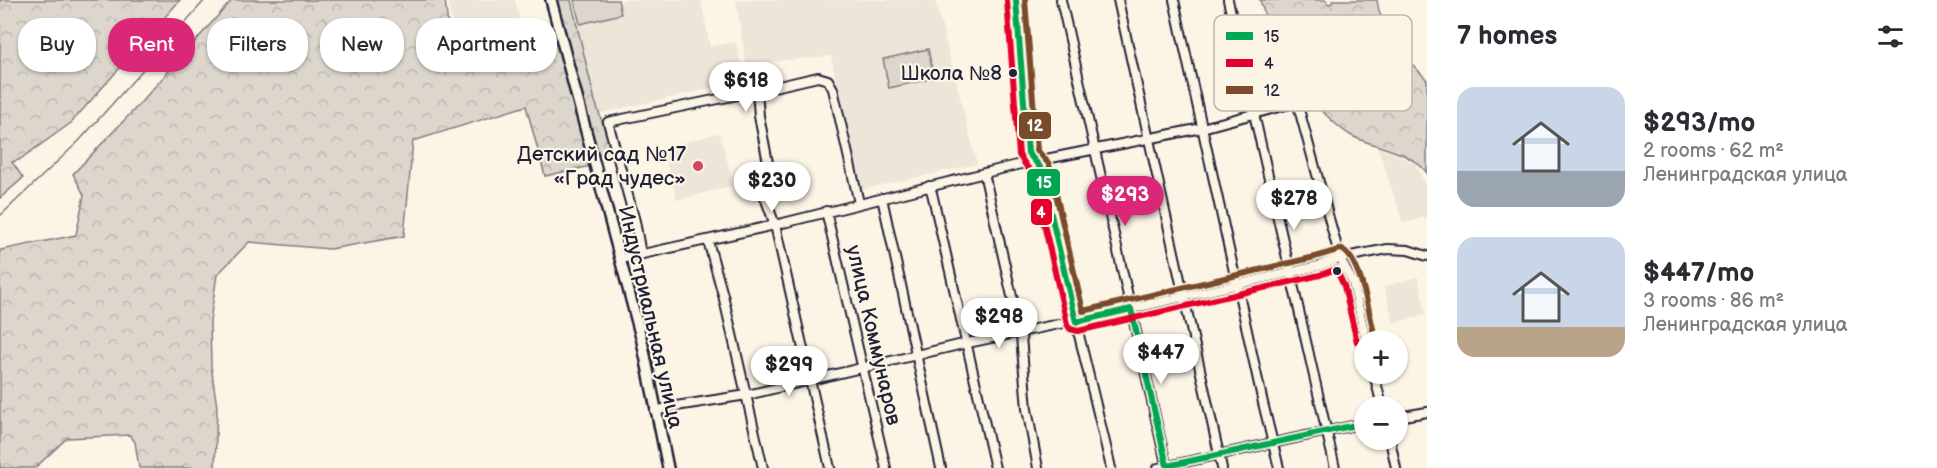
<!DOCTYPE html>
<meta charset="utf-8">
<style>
body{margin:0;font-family:"Balsamiq Sans",sans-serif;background:#f7f7f7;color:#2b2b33;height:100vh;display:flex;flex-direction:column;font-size:22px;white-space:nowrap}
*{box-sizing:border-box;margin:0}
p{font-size:20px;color:#7c7c81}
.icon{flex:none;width:33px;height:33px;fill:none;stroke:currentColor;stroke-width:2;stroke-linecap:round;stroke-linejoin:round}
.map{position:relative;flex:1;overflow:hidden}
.side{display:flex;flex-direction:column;background:#fff;width:510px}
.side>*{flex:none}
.top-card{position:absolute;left:18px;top:18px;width:570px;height:54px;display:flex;gap:12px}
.buttons{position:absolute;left:1354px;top:330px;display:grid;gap:12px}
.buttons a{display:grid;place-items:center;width:54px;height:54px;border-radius:50%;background:#fff;box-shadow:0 2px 4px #0004;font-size:30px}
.price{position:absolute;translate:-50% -51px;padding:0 14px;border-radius:21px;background:#fff;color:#222;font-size:20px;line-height:39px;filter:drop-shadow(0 2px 3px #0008)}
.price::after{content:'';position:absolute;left:50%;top:36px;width:18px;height:14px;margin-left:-9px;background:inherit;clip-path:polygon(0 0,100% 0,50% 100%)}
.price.active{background:#db2777;color:#fff}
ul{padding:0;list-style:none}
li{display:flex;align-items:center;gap:18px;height:150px;padding:0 30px}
li span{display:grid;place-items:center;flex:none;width:168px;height:120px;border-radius:18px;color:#555}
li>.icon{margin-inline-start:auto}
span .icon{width:72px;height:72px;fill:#fffc;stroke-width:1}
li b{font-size:26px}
h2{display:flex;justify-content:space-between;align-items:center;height:72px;padding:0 30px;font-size:26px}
.pill{padding:0 21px;border-radius:24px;background:#fff;box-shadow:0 2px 4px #0004;font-size:21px;line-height:54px}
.pill.active{background:#db2777;color:#fff}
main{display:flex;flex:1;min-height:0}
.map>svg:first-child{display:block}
.built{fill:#ece5d8}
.forest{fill:url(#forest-crowns);stroke:#7f7c84;stroke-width:1.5}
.garden{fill:#dcd6cc;stroke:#7f7c84;stroke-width:1.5}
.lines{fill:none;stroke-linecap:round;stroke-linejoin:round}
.stream{stroke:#78757e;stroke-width:1.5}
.minor-casing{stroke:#22223b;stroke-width:12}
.major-casing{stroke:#22223b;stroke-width:14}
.minor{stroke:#fcf5e5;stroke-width:8}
.major{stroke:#fcf5e5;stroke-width:9}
.bus-1-casing{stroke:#fcf5e5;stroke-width:10}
.bus-2-casing{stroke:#fcf5e5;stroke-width:10}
.bus-3-casing{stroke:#fcf5e5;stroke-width:10}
.bus-1{stroke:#00a651;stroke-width:6}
.bus-2{stroke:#e4002b;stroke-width:6}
.bus-3{stroke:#7a4b2a;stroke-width:6}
.bus-dot{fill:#22223b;stroke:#fcf5e5;stroke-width:2}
.poi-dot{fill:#d1495b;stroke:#fcf5e5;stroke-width:2}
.labels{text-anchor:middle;stroke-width:4.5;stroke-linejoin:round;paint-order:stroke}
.bus-label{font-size:20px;fill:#22223b;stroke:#fcf5e5;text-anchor:end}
.poi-label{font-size:21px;fill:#22223b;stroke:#fcf5e5;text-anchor:end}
.street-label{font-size:21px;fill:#22223b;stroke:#fcf5e5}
.key{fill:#fcf5e5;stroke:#bbb6b2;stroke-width:1.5}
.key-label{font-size:16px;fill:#22223b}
.line-badge{stroke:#fcf5e5;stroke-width:2}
.badge-label{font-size:16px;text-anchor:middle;font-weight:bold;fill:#fff}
</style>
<main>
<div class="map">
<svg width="1427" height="468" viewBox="0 0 1427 468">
<defs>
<pattern id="forest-crowns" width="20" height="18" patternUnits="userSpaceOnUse" patternTransform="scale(1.5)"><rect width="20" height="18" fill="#dcd6cc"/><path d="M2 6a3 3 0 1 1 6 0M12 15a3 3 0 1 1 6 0" fill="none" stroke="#bcb7b0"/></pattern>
</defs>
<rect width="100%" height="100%" fill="#fcf5e5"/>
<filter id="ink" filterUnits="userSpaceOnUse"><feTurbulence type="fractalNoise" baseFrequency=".0167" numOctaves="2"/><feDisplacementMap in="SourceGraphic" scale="12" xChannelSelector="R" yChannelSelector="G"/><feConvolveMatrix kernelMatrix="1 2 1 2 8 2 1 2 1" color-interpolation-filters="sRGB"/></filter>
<g filter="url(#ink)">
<g class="built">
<polygon points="448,0 515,0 523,37 457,46"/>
<polygon points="573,0 701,0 710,47 736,42 744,81 597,114"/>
<polygon points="736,0 935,0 977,164 859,190 831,56 746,64"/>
<polygon points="719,133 734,185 677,200 663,148"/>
<polygon points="1378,148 1393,153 1416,164 1427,189 1427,217 1403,223"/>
<polygon points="1418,277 1426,314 1394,323 1384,287"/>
</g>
<g class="forest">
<polygon points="0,0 180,0 71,123 19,160 12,162 23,178 0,198"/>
<polygon points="232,0 445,0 451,52 555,40 591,166 545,176 526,106 413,141 404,236 330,249 249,242 217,275 210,321 211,366 217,407 215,468 139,468 135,442 130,435 67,438 35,468 0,468 0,250 76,235 84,195 73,174 134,110"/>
<polygon points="553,0 571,0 595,101 609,142 607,151 599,154 592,139"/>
<path d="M1260,0h66l2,4 4,-1 1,-3h44c5,36 26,54 50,80v93c-17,-23 -52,-25 -75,-37 -11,-6 -18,-14 -26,-21 -5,-6 -9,-7 -11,-15l4,-6 10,-4 -8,-25 -8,-10 -6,-1 -6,5 -12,-2c-6,8 -9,14 -20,11l-2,-3c8,-22 0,-44 -7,-65z"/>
</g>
<g class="garden">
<polygon points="574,0 618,0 621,14 580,24"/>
<polygon points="928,49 934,78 889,88 883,59"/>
</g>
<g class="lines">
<polyline class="stream" points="0,216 79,141 205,0"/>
<g class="minor-casing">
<g id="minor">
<polyline points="1016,0 1028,153 1025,158"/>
<polyline points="1061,0 1167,468"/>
<polyline points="1118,0 1222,468"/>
<polyline points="1174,0 1263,403 1279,468"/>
<polyline points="1228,0 1335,468"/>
<path d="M1028,153l6,9 6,5c21,101 48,201 71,301"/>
<polyline points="984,173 1021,336 1027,409 1038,468"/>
<polyline points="929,186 932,193 995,468"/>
<polyline points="882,198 941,468"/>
<polyline points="826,211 886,468"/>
<polyline points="708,241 723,295 763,468"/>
<polyline points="641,254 635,221 608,122 757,91"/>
<polyline points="620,259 775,225 1021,164 1202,128 1297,102 1340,258 1353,283 1366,340"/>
<polyline points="1374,374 1382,406"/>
<polyline points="655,411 676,406 747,395 963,344 1131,309 1318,266 1340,258 1388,249 1408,250 1427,256"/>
<polyline points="1398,417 1427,412"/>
<polyline points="1390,440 1396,468"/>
<polyline points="830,468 775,225 763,192 763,182 769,168 759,116 757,91 818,77 828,80 833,89 859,203"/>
<polyline points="1158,468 1365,423"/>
</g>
</g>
<g class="major-casing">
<polyline id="major" points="551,0 642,341 668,468"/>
</g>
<use href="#minor" class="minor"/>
<use href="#major" class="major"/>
<g class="bus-1-casing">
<polyline id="bus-1" points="1016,0 1028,153 1040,167 1076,322 1131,309 1167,466 1365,423"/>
</g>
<g class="bus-2-casing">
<polyline id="bus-2" points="1007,1 1019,155 1027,167 1032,172 1067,324 1070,329 1078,331 1320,275 1336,269 1344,286 1357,342"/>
</g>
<g class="bus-3-casing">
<path id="bus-3" d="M1025,0l12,150 12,14 34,147 232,-54 26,-8c20,8 29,69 34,89"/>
</g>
<use href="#bus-1" class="bus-1"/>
<use href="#bus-2" class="bus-2"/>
<use href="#bus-3" class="bus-3"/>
</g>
</g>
<g class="bus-dot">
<circle cx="1013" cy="73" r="5"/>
<circle cx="1337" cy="271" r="5"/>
</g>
<circle class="poi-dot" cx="698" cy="166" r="6"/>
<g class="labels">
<g class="bus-label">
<text x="1002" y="80">Школа №8</text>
</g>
<g class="poi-label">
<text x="686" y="161">Детский сад №17<tspan x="686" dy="24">«Град чудес»</tspan></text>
</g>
<g class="street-label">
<text transform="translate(651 317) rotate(77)" y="7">Индустриальная улица</text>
<text transform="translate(874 335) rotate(77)" y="7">улица Коммунаров</text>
</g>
</g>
<rect x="1214" y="15" width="198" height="96" rx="9" class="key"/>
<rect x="1226" y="32" width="27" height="8" fill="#00a651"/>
<rect x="1226" y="59" width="27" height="8" fill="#e4002b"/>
<rect x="1226" y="86" width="27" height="8" fill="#7a4b2a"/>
<g class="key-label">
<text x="1264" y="42">15</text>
<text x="1264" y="69">4</text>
<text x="1264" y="96">12</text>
</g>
<g class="line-badge">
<rect x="1018" y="111" width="34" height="29" rx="6" fill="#7a4b2a"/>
<rect x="1026" y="168" width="35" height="29" rx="6" fill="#00a651"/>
<rect x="1030" y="198" width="23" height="28" rx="6" fill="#e4002b"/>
</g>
<g class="badge-label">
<text x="1035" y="131">12</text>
<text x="1044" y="188">15</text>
<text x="1041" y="218">4</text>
</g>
</svg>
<div class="buttons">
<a>+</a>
<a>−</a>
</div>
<b class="price" style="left:746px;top:113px">$618</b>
<b class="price" style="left:772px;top:213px">$230</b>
<b class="price active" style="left:1125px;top:227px">$293</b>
<b class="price" style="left:1294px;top:231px">$278</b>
<b class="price" style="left:999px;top:349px">$298</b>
<b class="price" style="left:1161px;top:385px">$447</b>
<b class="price" style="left:789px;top:397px">$299</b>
<div class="top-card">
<a class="pill">Buy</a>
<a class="pill active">Rent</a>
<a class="pill">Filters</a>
<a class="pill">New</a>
<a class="pill">Apartment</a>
</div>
</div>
<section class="side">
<h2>7 homes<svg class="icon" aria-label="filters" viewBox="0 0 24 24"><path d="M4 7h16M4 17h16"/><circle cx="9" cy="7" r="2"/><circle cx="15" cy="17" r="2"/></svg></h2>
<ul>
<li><span style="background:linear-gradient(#c9d6e8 70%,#9aa5b1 0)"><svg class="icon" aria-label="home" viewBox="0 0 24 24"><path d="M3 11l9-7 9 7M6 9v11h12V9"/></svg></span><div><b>$293/mo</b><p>2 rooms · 62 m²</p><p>Ленинградская улица</p></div></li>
<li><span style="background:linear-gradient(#c9d6e8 75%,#b9a48a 0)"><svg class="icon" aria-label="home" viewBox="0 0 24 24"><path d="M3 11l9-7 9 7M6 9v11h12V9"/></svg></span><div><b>$447/mo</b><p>3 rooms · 86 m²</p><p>Ленинградская улица</p></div></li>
</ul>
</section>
</main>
